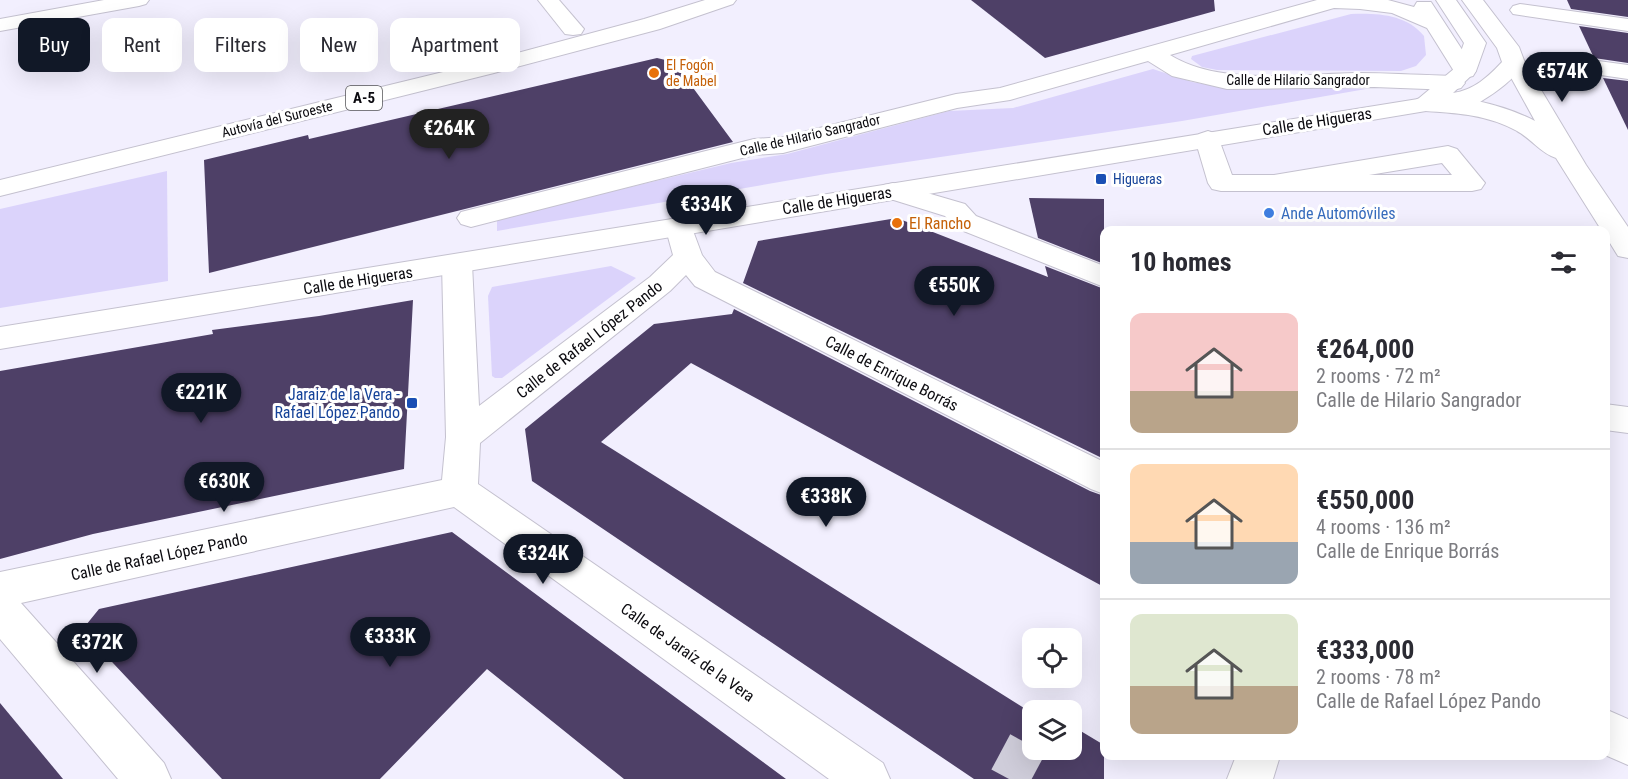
<!DOCTYPE html>
<meta charset="utf-8">
<style>
body{margin:0;font-family:"Roboto Condensed",sans-serif;background:#f2f2f3;color:#2b2b33;height:100vh;display:flex;flex-direction:column;font-size:22px;white-space:nowrap}
*{box-sizing:border-box;margin:0}
p{font-size:20px;color:#7c7c81}
.icon{flex:none;width:33px;height:33px;fill:none;stroke:currentColor;stroke-width:2;stroke-linecap:round;stroke-linejoin:round}
.map{position:relative;flex:1;overflow:hidden}
.sheet{position:absolute;left:1100px;top:226px;width:510px;height:534px;display:flex;flex-direction:column;background:#fff;border-radius:12px;box-shadow:0 6px 24px #0002}
.sheet>*{flex:none}
.hud{position:absolute;left:18px;top:18px;width:570px;height:54px;display:flex;gap:12px}
.fabs{position:absolute;left:1022px;top:628px;display:grid;gap:12px}
.fabs a{display:grid;place-items:center;width:60px;height:60px;border-radius:12px;background:#fff;box-shadow:0 6px 24px #0002;font-size:30px}
.price{position:absolute;translate:-50% -51px;padding:0 14px;border-radius:21px;background:#111827;color:#fff;font-size:20px;line-height:39px;filter:drop-shadow(0 2px 3px #0008)}
.price::after{content:'';position:absolute;left:50%;top:36px;width:18px;height:14px;margin-left:-9px;background:inherit;clip-path:polygon(0 0,100% 0,50% 100%)}
.price.selected{background:#222;color:#fff}
ul{padding:0;list-style:none}
li{display:flex;align-items:center;gap:18px;height:150px;padding:0 30px}
li+li{border-top:2px solid #e1e1e2}
li span{display:grid;place-items:center;flex:none;width:168px;height:120px;border-radius:12px;color:#555}
li>.icon{margin-inline-start:auto}
span .icon{width:72px;height:72px;fill:#fffc;stroke-width:1}
li b{font-size:26px}
h2{display:flex;justify-content:space-between;align-items:center;height:72px;padding:0 30px;font-size:26px}
.tag{padding:0 21px;border-radius:12px;background:#fff;box-shadow:0 6px 24px #0002;font-size:21px;line-height:54px}
.tag.selected{background:#111827;color:#fff}
.map>svg:first-child{display:block}
.green{fill:#dbd3fb}
.building{fill:#4e4067}
.lines{fill:none;stroke-linecap:round;stroke-linejoin:round}
.minor-tunnel{stroke:#cfcdda;stroke-width:40;stroke-dasharray:40 20;stroke-linecap:butt}
.minor-casing{stroke:#c4c1cf;stroke-width:2}
.major-casing{stroke:#c4c1cf;stroke-width:2}
.highway-casing{stroke:#c4c1cf;stroke-width:2}
.minor{fill:#fff;fill-rule:evenodd}
.major{fill:#fff;fill-rule:evenodd}
.highway{fill:#fff;fill-rule:evenodd}
.food-dot{fill:#e8710a;stroke:#fff;stroke-width:2}
.transit-dot{fill:#1a4fb4;stroke:#fff;stroke-width:2}
.shop-dot{fill:#3f7fe0;stroke:#fff;stroke-width:2}
.labels{text-anchor:middle;stroke-width:6;stroke-linejoin:round;paint-order:stroke}
.far-food-label{font-size:14px;fill:#c56008;stroke:#fff;text-anchor:start}
.far-street-label{font-size:14px;fill:#0b0a0f;stroke:#fff}
.far-transit-label{font-size:14px;fill:#164399;stroke:#fff;text-anchor:start}
.shield{fill:#fff;stroke:#545457;stroke-width:1.5}
.shield-label{font-size:15px;font-weight:bold;fill:#0b0a0f}
.street-label{font-size:16px;fill:#0b0a0f;stroke:#fff}
.shop-label{font-size:16px;fill:#366cbe;stroke:#fff;text-anchor:start}
.food-label{font-size:16px;fill:#c56008;stroke:#fff;text-anchor:start}
.transit-label{font-size:16px;fill:#164399;stroke:#fff;text-anchor:end}
</style>
<div class="map">
<svg width="1628" height="779" viewBox="0 0 1628 779">
<rect width="100%" height="100%" fill="#f2effe"/>
<g class="green">
<path d="M1351,14c26,-1 55,0 73,22l2,19 -10,11 -15,5 -184,-1 -15,-3 -11,-8 1,-3z"/>
<polygon points="1153,69 1192,82 1215,86 1366,89 1182,121 826,174 497,231 497,219 731,163 787,154 949,111 1013,108"/>
<polygon points="167,171 168,281 0,308 0,209"/>
<polygon points="611,266 636,278 502,378 495,378 492,376 488,296 492,287"/>
</g>
<g class="building">
<polygon points="971,0 1214,0 1215,11 1045,58"/>
<polygon points="1567,0 1628,0 1628,17 1571,9"/>
<polygon points="1579,26 1628,33 1628,63 1594,58"/>
<polygon points="657,58 674,62 733,142 209,273 204,160 308,135 309,139"/>
<polygon points="1603,78 1628,81 1628,130"/>
<polygon points="1029,198 1104,199 1104,264 1038,238"/>
<polygon points="897,218 1048,277 1045,266 1104,289 1104,459 743,283 758,241"/>
<polygon points="413,300 404,469 93,534 0,559 0,371 213,334 212,330 319,316"/>
<polygon points="734,309 1090,491 1104,496 1104,587 691,363 601,442 1032,713 1032,750 1071,750 1071,732 1074,727 1104,745 1104,779 974,779 532,481 525,429 654,324 732,314"/>
<polygon points="452,532 553,607 786,779 624,779 487,669 380,779 222,779 82,630 99,609"/>
<polygon points="0,703 63,779 0,779"/>
</g>
<g class="lines">
<polyline class="minor-tunnel" points="1009,779 1032,736"/>
<g class="minor-casing">
<g id="minor">
<polygon points="104,0 149,0 146,4 139,6 0,31 0,19"/>
<path d="M1317,0h71l26,7 3,-5h14l45,69 -3,5 -8,2 -8,-2 -30,-48 -35,-15 -32,-4 -26,-1 -164,47c50,31 128,19 186,18 32,0 65,2 97,3l8,2 4,5 -4,5 -8,2 -79,-3 -147,2 -55,-13 -24,-15 -138,39 -53,8 -174,45 -29,2 -283,72 -10,-3 -4,-6 4,-6 293,-73 29,-2 173,-43 44,-6z"/>
<polygon points="1520,4 1628,19 1628,31 1513,14 1510,10 1513,6"/>
<path d="M1514,56l8,2 3,5 61,102 42,62v31l-10,-2 -13,-21v-4h-3l-46,-73c-14,-4 -26,-20 -39,-27 -28,-16 -60,-18 -92,-20l-8,-2 -4,-5 4,-5c33,-8 88,6 118,22l-32,-58 3,-5z"/>
<polygon points="1561,56 1628,65 1628,79 1553,68 1550,63 1553,58"/>
<path d="M1208,131l9,3 15,41h42l174,-29 9,3 28,34 -4,6 -9,2h-251l-9,-2 -4,-6 -13,-44 4,-5zM1442,163l10,12h-83z"/>
<polygon points="893,183 965,204 976,216 1104,266 1104,287 956,228 945,216 884,197 880,191 884,185"/>
<polygon points="679,217 689,220 702,255 715,272 1104,462 1104,494 1091,489 695,286 686,275 670,291 480,443 478,484 883,763 890,779 829,779 454,507 21,603 164,763 171,779 118,779 0,639 0,572 442,480 446,437 442,264 447,257 457,254 467,257 472,264 479,406 650,277 673,255 665,226 669,220"/>
<polygon points="1605,404 1628,407 1628,433 1605,430"/>
<polygon points="1605,709 1628,719 1628,765 1605,755"/>
<polygon points="1236,756 1280,756 1273,779 1227,779"/>
</g>
</g>
<g class="major-casing">
<path id="major" d="M1436,0h20l30,43 -10,28 -23,22c21,-3 35,-16 49,-31l-5,-14 -35,-48h21l36,47 6,16c-12,17 -27,28 -45,39l-1480,247v-22l1418,-228 37,-31 9,-25z"/>
</g>
<g class="highway-casing">
<g id="highway">
<polygon points="538,0 559,0 584,29 581,34 573,35 565,34"/>
<polygon points="705,0 736,0 733,4 660,29 494,73 0,196 0,180 480,63 644,19"/>
</g>
</g>
<use href="#minor" class="minor"/>
<use href="#major" class="major"/>
<use href="#highway" class="highway"/>
</g>
<g class="food-dot">
<circle cx="654" cy="73" r="6"/>
<circle cx="897" cy="223" r="6"/>
</g>
<g class="transit-dot">
<rect x="1095" y="173" width="12" height="12" rx="3"/>
<rect x="406" y="397" width="12" height="12" rx="3"/>
</g>
<circle class="shop-dot" cx="1269" cy="213" r="6"/>
<g class="labels">
<g class="far-food-label">
<text x="666" y="70">El Fogón<tspan x="666" dy="16">de Mabel</tspan></text>
</g>
<g class="far-street-label">
<text x="1298" y="85">Calle de Hilario Sangrador</text>
<text transform="translate(277 119) rotate(-14)" y="5">Autovía del Suroeste</text>
<text transform="translate(810 135) rotate(-13)" y="5">Calle de Hilario Sangrador</text>
</g>
<g class="far-transit-label">
<text x="1113" y="184">Higueras</text>
</g>
<rect class="shield" x="346" y="86" width="36" height="24" rx="4.5"/>
<g class="shield-label">
<text x="364" y="103">A-5</text>
</g>
<g class="street-label">
<text transform="translate(1317 121) rotate(-9)" y="6">Calle de Higueras</text>
<text transform="translate(837 200) rotate(-9)" y="6">Calle de Higueras</text>
<text transform="translate(358 280) rotate(-9)" y="6">Calle de Higueras</text>
<text transform="translate(589 339) rotate(-38)" y="6">Calle de Rafael López Pando</text>
<text transform="translate(892 373) rotate(27)" y="6">Calle de Enrique Borrás</text>
<text transform="translate(159 556) rotate(-12)" y="6">Calle de Rafael López Pando</text>
<text transform="translate(688 652) rotate(35)" y="6">Calle de Jaraíz de la Vera</text>
</g>
<g class="shop-label">
<text x="1281" y="219">Ande Automóviles</text>
</g>
<g class="food-label">
<text x="909" y="229">El Rancho</text>
</g>
<g class="transit-label">
<text x="400" y="400">Jaraiz de la Vera -<tspan x="400" dy="18">Rafael López Pando</tspan></text>
</g>
</g>
</svg>
<div class="fabs">
<a><svg class="icon" aria-label="locate" viewBox="0 0 24 24"><circle cx="12" cy="12" r="6"/><path d="M12 2v4M12 18v4M2 12h4M18 12h4"/></svg></a>
<a><svg class="icon" aria-label="layers" viewBox="0 0 24 24"><path d="M12 4l9 5-9 5-9-5zM3 14l9 5 9-5"/></svg></a>
</div>
<b class="price" style="left:1562px;top:103px">€574K</b>
<b class="price selected" style="left:449px;top:160px">€264K</b>
<b class="price" style="left:706px;top:236px">€334K</b>
<b class="price" style="left:954px;top:317px">€550K</b>
<b class="price" style="left:201px;top:424px">€221K</b>
<b class="price" style="left:224px;top:513px">€630K</b>
<b class="price" style="left:826px;top:528px">€338K</b>
<b class="price" style="left:543px;top:585px">€324K</b>
<b class="price" style="left:390px;top:668px">€333K</b>
<b class="price" style="left:97px;top:674px">€372K</b>
<div class="hud">
<a class="tag selected">Buy</a>
<a class="tag">Rent</a>
<a class="tag">Filters</a>
<a class="tag">New</a>
<a class="tag">Apartment</a>
</div>
<section class="sheet">
<h2>10 homes<svg class="icon" aria-label="filters" viewBox="0 0 24 24"><path d="M4 7h16M4 17h16"/><circle cx="9" cy="7" r="2"/><circle cx="15" cy="17" r="2"/></svg></h2>
<ul>
<li><span style="background:linear-gradient(#f6c9c9 65%,#b9a48a 0)"><svg class="icon" aria-label="home" viewBox="0 0 24 24"><path d="M3 11l9-7 9 7M6 9v11h12V9"/></svg></span><div><b>€264,000</b><p>2 rooms · 72 m²</p><p>Calle de Hilario Sangrador</p></div></li>
<li><span style="background:linear-gradient(#ffd9b3 65%,#9aa5b1 0)"><svg class="icon" aria-label="home" viewBox="0 0 24 24"><path d="M3 11l9-7 9 7M6 9v11h12V9"/></svg></span><div><b>€550,000</b><p>4 rooms · 136 m²</p><p>Calle de Enrique Borrás</p></div></li>
<li><span style="background:linear-gradient(#dfe7d0 60%,#b9a48a 0)"><svg class="icon" aria-label="home" viewBox="0 0 24 24"><path d="M3 11l9-7 9 7M6 9v11h12V9"/></svg></span><div><b>€333,000</b><p>2 rooms · 78 m²</p><p>Calle de Rafael López Pando</p></div></li>
</ul>
</section>
</div>
